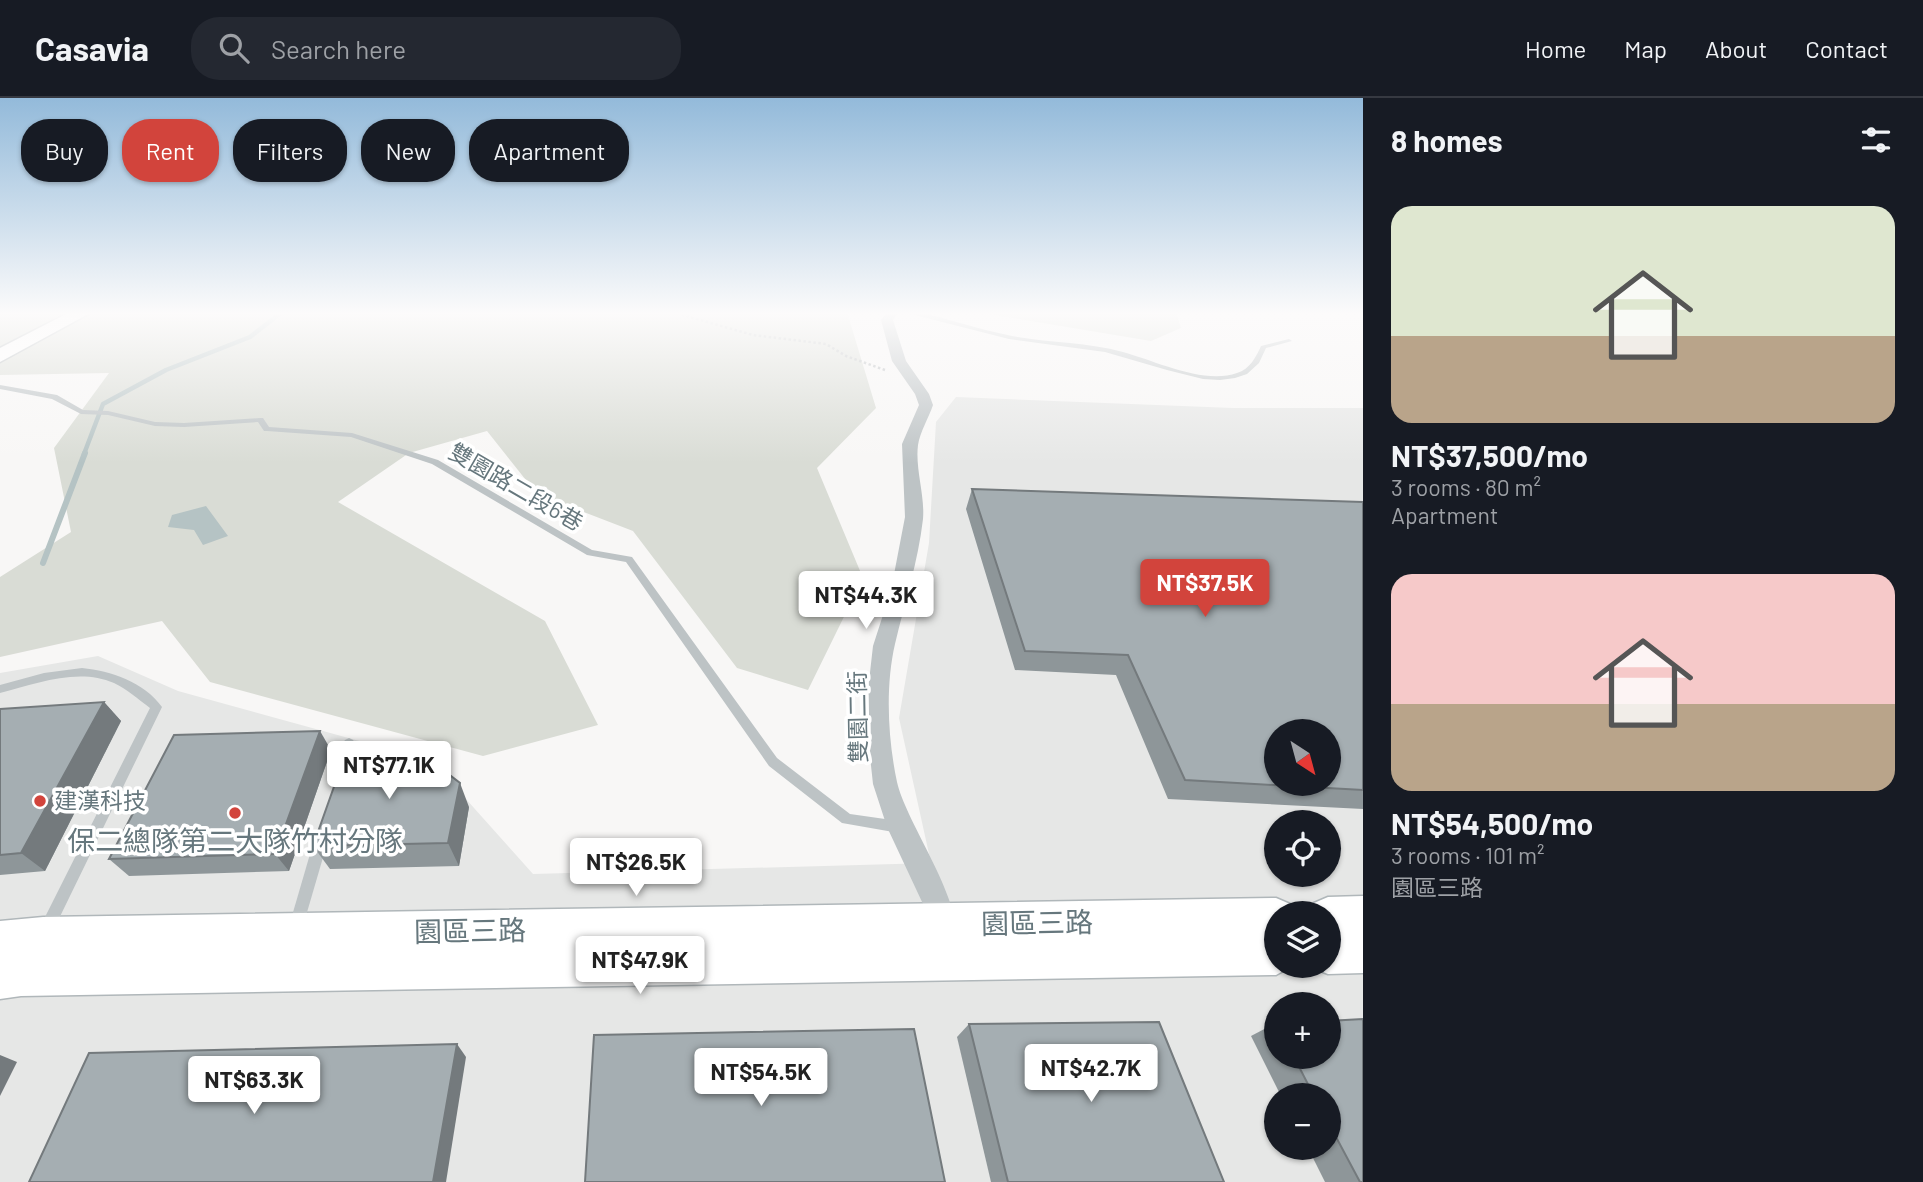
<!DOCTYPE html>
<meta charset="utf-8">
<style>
body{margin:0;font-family:Barlow,"Noto Sans TC",sans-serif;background:#242831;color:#f1f3f6;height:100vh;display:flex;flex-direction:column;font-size:26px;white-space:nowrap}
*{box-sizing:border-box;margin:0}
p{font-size:23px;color:#9ea1a6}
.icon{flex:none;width:38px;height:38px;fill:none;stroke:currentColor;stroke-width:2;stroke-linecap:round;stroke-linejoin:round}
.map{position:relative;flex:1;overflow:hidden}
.sheet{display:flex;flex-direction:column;background:#171b24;width:560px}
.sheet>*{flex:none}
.banner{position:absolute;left:21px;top:21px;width:665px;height:63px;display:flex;gap:14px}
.needle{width:46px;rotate:144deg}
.controls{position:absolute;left:1264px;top:621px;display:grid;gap:14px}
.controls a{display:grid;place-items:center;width:77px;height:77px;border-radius:50%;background:#171b24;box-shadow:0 2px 5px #0004;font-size:35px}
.price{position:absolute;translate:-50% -60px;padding:0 16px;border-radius:7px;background:#fff;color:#222;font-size:23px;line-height:46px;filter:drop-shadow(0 2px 4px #0008)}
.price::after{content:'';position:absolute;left:50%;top:42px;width:21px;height:16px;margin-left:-10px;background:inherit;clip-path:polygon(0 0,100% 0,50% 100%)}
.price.selected{background:#d2443c;color:#fff}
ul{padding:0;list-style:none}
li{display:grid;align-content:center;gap:14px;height:371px;padding:0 28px}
li span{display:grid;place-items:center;height:217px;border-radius:21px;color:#555}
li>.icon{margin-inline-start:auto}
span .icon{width:126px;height:126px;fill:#fffc;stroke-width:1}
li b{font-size:30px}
h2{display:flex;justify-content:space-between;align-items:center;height:84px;padding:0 28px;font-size:30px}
.tag{padding:0 24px;border-radius:28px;background:#171b24;box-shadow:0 2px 5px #0004;font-size:24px;line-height:63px}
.tag.selected{background:#d2443c;color:#fff}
header{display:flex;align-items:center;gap:42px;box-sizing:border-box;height:98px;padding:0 35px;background:#171b24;border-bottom:2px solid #363941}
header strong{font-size:33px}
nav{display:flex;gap:38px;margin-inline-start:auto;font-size:24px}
.search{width:490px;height:63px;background:#242831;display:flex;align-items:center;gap:18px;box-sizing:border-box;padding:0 24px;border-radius:28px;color:#9ea1a6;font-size:26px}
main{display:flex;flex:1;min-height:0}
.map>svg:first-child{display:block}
.built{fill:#e6e7e6;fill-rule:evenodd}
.green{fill:#d9dcd5}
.water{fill:#b5c3c4}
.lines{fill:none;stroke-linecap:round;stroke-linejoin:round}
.stream-far1{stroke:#b5c3c4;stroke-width:4.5}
.stream{stroke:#b5c3c4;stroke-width:6}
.secondary-casing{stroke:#b0b7ba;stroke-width:3}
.path{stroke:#b8bcbe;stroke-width:2.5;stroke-dasharray:2.5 2.5;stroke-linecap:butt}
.lane{fill:#bdc3c5;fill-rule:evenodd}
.street{fill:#bdc3c5;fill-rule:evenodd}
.secondary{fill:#fff;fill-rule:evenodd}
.wall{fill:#8e9699}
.shaded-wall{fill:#747a7d}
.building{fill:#a5aeb2;stroke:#747a7d;stroke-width:2;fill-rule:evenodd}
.poi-dot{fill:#d2443c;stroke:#fff;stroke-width:2.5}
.labels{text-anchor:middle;stroke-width:7;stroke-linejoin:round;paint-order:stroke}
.street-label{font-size:23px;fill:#66777d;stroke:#fff}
.poi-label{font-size:23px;fill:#66777d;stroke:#fff;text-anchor:start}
.near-poi-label{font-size:28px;fill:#66777d;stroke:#fff}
.near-street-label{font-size:28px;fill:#66777d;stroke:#fff}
</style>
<header>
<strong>Casavia</strong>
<div class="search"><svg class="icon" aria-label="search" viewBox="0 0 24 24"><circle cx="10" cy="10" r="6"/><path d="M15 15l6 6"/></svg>Search here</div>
<nav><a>Home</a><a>Map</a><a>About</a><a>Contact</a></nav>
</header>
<main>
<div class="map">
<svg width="1363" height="1084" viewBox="0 0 1363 1084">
<rect width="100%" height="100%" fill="#f8f7f6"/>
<path class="built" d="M956,299l277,11h130v774h-1363v-509l98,-17 80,35 254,70 101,113 398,-11 -32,-145 30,-175 7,-121zM1276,634h52v52h-52zM1276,724h52v53h-52zM1276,816h52v52h-52zM1276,906h52v53h-52zM1276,998h52v52h-52z"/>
<g class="green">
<polygon points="0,214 201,216 207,214 847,214 876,310 817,370 863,480 808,592 737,570 633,433 537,396 487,333 409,355 338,404 545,523 598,627 483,658 210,584 162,523 0,559 0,479 71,434 54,350 109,275 0,277"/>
<polygon points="977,214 1176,214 1181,230 1151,243"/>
</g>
<polygon class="water" points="206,408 228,438 203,447 194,432 168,429 172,417"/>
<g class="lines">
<polyline class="stream-far1" points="84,356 103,306 166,272 250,239 282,214"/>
<polyline class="stream" points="43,465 85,355"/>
<g class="secondary-casing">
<g id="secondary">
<polygon points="70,214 92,214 0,264 0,250"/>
<polygon points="1363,798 1363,875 1328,876 1313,870 1328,868 1328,816 1310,816 1314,805 1328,799"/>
<polygon points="1276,800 1290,806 1294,816 1276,816 1276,868 1292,868 1276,877 21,898 0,901 0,823 43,819"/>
</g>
</g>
<polyline class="path" points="672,214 753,237 826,246 846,258 885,272"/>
<g class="lane">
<path d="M903,214c19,-2 38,6 57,11 17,5 34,9 52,13 37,7 75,6 111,16 33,9 81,33 114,21 13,-4 19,-16 24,-27l28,-7 3,2 -26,7 -7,15 -12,11 -12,4 -15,2 -17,-1 -36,-9 -62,-18 -96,-13z"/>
<polygon points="0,287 57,297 83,312 108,313 155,324 184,325 260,320 263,320 269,329 352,335 438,362 592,452 632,459 777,660 850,716 899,723 904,725 905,729 904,733 899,735 842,725 769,668 626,464 587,457 432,366 351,339 267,333 264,333 258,324 184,329 155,328 108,317 81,316 52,301 0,291"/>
<path d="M82,570c29,3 62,14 80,39l-111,228 -5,2 -5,-2 -2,-5 2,-5 109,-217c-12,-9 -23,-19 -36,-25 -36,-16 -79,1 -114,10v-8l44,-12z"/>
<polygon points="349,640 353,642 355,645 345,677 343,681 339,682 335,681 333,677 343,645 345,642"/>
<polygon points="322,733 327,735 329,739 303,828 301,833 296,835 291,833 289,828 315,739 317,735"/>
</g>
<path class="street" d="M887,214h12l-6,8 13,41 23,33 4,11c-4,12 -13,27 -15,40 -3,24 7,50 5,74 -5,43 -18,83 -28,125 -10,43 -7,96 2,138 9,41 70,124 56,158l-10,4 -10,-4 -10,-36 -36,-77 -14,-43 -5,-46v-48l5,-44 18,-56 14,-73 -3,-73 17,-39 -4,-11 -23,-33 -11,-41z"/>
<use href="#secondary" class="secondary"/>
</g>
<g class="wall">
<polygon points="972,391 1363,404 1363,711 1168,701 1116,577 1015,572 966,411"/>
<polygon points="104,604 121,623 45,773 0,777 0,611"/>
<polygon points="331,652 289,773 129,778 109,761"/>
<polygon points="469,709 459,768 330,771 313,748"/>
<polygon points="1276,925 1276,959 1328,959 1363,1084 1325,1084 1308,1050 1328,1050 1328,998 1281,998 1251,938"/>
<polygon points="969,926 1224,1084 991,1084 957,939"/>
</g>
<g class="shaded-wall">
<polygon points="104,604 121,623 45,773 21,755"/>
<polygon points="320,633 331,652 289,773 275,756"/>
<polygon points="460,685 469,709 459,768 448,745"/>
<polygon points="457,946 466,959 446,1084 433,1084"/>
<polygon points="0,957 17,964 0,998"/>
</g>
<g class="building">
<path d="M972,391l391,13v288l-178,-10 -57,-125 -103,-4zM1276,634h52v52h-52z"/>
<polygon points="104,604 21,755 0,757 0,611"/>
<polygon points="320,633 275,756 109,761 174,637"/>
<polygon points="416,651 460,685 448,745 313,748 347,652"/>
<polygon points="1363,921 1363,1084 1360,1084 1328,1024 1328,998 1314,998 1294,959 1328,959 1328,923"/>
<polygon points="1159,924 1224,1084 1008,1084 969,926"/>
<polygon points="914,931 945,1084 585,1084 594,937"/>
<polygon points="457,946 433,1084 29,1084 89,955"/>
</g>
<linearGradient id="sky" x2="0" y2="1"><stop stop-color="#93bada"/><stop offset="0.59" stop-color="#fcfbfb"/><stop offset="1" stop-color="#fcfbfb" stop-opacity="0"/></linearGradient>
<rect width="1363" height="365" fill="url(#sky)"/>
<g class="poi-dot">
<circle cx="40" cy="703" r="7"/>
<circle cx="235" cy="715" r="7"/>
</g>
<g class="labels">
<g class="street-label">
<text transform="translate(516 389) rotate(30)" y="8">雙園路二段6巷</text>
<text transform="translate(858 619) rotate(-91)" y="8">雙園二街</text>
</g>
<g class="poi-label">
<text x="54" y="711">建漢科技</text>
</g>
<g class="near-poi-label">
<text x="235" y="753">保二總隊第二大隊竹村分隊</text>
</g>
<g class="near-street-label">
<text transform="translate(1037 825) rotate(-1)" y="10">園區三路</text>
<text transform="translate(470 833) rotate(-1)" y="10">園區三路</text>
</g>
</g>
</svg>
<div class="controls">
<a><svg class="needle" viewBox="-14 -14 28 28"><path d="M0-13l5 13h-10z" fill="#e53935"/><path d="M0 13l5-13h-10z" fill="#9ea1a6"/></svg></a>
<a><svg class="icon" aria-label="locate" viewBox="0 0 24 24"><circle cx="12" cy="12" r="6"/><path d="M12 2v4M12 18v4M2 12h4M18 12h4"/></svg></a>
<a><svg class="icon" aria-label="layers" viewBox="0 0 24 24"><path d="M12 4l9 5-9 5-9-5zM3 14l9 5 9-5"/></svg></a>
<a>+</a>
<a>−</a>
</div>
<b class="price selected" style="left:1205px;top:521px">NT$37.5K</b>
<b class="price" style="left:866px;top:533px">NT$44.3K</b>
<b class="price" style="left:389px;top:703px">NT$77.1K</b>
<b class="price" style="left:636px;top:800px">NT$26.5K</b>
<b class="price" style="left:640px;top:898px">NT$47.9K</b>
<b class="price" style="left:1091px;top:1006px">NT$42.7K</b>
<b class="price" style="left:761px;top:1010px">NT$54.5K</b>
<b class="price" style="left:254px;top:1018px">NT$63.3K</b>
<div class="banner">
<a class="tag">Buy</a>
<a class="tag selected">Rent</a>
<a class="tag">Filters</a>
<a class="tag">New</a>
<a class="tag">Apartment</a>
</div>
</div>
<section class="sheet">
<h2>8 homes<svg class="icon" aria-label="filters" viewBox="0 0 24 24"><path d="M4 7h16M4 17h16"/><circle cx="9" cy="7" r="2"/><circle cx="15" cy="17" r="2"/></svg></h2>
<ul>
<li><span style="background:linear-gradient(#dfe7d0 60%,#b9a48a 0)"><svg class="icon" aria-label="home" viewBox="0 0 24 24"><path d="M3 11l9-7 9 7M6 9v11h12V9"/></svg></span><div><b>NT$37,500/mo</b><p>3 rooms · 80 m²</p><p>Apartment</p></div></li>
<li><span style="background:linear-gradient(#f6c9c9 60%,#b9a48a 0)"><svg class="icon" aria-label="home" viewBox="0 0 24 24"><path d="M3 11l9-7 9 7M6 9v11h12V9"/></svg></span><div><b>NT$54,500/mo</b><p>3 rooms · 101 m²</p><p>園區三路</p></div></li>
</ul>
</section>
</main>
